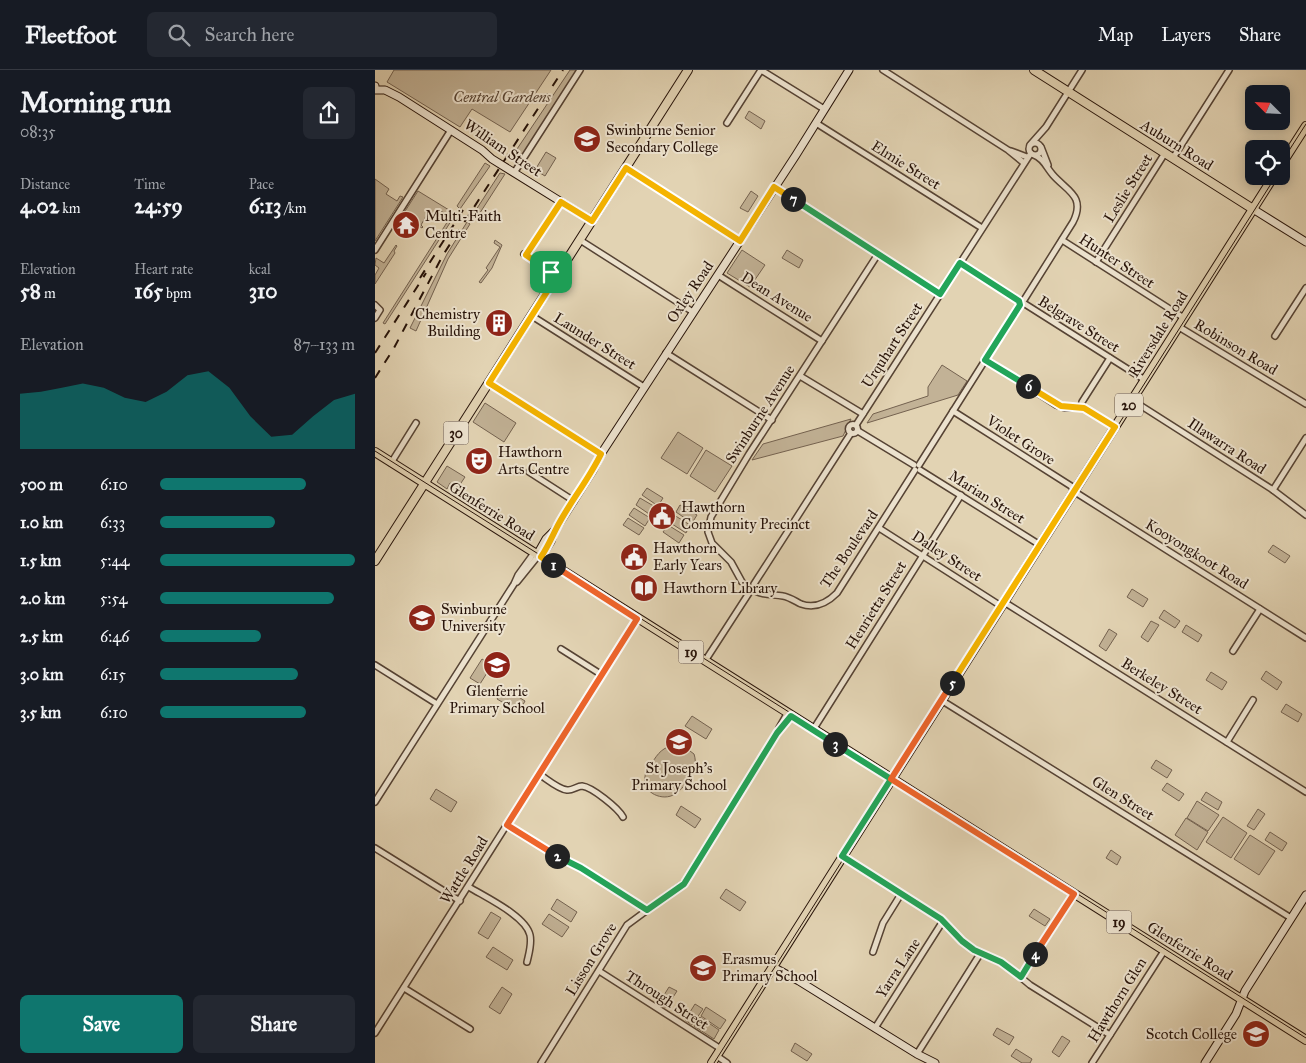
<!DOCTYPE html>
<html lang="en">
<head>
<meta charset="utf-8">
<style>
  :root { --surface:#171b24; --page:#242831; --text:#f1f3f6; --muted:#9ea1a6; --line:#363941; --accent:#0f766e }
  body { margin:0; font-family:"IM FELL Great Primer",serif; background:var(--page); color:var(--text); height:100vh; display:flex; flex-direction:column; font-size:19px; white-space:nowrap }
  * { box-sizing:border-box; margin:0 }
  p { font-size:16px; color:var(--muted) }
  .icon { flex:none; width:28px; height:28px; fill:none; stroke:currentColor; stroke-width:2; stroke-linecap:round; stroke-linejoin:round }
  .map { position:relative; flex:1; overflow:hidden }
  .drawer { display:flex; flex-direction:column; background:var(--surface); width:375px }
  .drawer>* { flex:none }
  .needle { width:32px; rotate:294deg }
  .buttons { position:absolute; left:870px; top:15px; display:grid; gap:10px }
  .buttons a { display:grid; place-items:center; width:45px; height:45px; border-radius:8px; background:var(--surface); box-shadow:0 2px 12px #0003; font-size:25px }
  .pin { position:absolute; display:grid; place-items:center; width:42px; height:42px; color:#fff; margin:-21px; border-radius:10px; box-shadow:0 2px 8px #0006 }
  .km { position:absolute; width:25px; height:25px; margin:-12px; border-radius:50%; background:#222; color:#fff; font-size:14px; line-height:25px; text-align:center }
  .round { display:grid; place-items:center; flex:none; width:52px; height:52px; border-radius:8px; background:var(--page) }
  .head { display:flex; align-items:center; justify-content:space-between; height:85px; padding:0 20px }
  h1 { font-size:28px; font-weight:700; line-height:38px }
  .metrics { display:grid; grid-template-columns:repeat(3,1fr); gap:8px; height:85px; padding:5px 20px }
  .metrics div { display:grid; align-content:center }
  .metrics b { font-size:21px; font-weight:700 }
  .metrics small { font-size:14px; font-weight:400 }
  .metrics p { font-size:14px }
  .chart { height:140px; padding:10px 20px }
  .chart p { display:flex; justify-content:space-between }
  .chart svg { width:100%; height:90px; margin-top:5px; fill:var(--accent); opacity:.7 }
  .action { display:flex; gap:10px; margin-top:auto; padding:10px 20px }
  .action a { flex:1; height:58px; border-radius:8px; background:var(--accent); color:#fff; font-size:20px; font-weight:700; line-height:58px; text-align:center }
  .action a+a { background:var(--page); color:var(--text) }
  ul { padding:0 20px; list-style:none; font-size:16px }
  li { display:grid; grid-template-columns:80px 60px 1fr; align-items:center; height:38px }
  li i { height:12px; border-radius:6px; background:var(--accent) }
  header { display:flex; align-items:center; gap:30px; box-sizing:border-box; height:70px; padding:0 25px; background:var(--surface); border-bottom:1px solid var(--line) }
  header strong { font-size:24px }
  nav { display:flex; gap:28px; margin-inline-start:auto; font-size:18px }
  .search { width:350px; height:45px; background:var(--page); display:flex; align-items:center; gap:12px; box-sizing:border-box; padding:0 18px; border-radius:8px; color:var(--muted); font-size:19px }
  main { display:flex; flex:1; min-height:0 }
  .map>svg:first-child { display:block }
  .green { fill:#c2b296; stroke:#746250 }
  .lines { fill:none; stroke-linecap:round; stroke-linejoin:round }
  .street-casing { stroke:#564334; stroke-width:8 }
  .secondary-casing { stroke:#271309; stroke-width:9 }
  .primary-casing { stroke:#271309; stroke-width:10 }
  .street { stroke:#ece2ce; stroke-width:5 }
  .secondary { stroke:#ece2ce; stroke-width:7 }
  .primary { stroke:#e2d3b3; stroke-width:8 }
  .tram { stroke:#271309; stroke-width:1 }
  .rail { stroke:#271309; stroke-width:2; stroke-dasharray:9 9; stroke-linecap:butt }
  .split-1-casing { stroke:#fff; stroke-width:10 }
  .split-2-casing { stroke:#fff; stroke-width:10 }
  .split-3-casing { stroke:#fff; stroke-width:10 }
  .split-4-casing { stroke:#fff; stroke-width:10 }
  .split-5-casing { stroke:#fff; stroke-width:10 }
  .split-6-casing { stroke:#fff; stroke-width:10 }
  .split-7-casing { stroke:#fff; stroke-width:10 }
  .split-8-casing { stroke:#fff; stroke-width:10 }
  .split-1 { stroke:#f5b400; stroke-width:6 }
  .split-2 { stroke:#f0652b; stroke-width:6 }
  .split-3 { stroke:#22a559; stroke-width:6 }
  .split-4 { stroke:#22a559; stroke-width:6 }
  .split-5 { stroke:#f0652b; stroke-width:6 }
  .split-6 { stroke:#f5b400; stroke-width:6 }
  .split-7 { stroke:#22a559; stroke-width:6 }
  .split-8 { stroke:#f5b400; stroke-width:6 }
  .labels { text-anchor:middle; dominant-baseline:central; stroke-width:4; stroke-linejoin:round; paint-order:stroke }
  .shield { fill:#ece2ce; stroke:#625144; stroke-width:1 }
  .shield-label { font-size:14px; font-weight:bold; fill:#271309 }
  .park-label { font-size:15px; font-style:italic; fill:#564333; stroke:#ece2ce }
  .poi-label { font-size:15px; fill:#271309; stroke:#ece2ce; text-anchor:start }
  .street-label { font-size:15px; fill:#271309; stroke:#ece2ce }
</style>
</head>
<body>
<header>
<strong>Fleetfoot</strong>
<div class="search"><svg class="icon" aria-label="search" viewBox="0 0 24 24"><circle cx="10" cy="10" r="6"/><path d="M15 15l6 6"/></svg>Search here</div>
<nav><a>Map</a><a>Layers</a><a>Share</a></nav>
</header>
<main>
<section class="drawer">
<div class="head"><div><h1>Morning run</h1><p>08:35</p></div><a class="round"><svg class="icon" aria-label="share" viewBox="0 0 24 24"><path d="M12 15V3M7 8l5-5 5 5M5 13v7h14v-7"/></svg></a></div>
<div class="metrics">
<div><p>Distance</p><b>4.02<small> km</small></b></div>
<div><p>Time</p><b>24:59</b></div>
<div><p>Pace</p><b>6:13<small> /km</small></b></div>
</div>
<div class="metrics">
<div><p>Elevation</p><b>58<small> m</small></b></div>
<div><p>Heart rate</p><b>165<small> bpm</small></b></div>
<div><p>kcal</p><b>310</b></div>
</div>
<div class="chart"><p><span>Elevation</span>87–133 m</p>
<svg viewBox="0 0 160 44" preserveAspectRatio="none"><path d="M0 44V17L10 16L20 14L30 12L40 14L50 19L60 21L70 16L80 8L90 6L100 14L110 28L120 38L130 37L140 28L150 20L160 17V44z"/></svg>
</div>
<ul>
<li><b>500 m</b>6:10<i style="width:75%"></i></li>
<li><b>1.0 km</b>6:33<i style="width:59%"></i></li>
<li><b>1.5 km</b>5:44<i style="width:100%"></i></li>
<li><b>2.0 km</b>5:54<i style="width:89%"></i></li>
<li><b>2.5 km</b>6:46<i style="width:52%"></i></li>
<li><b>3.0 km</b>6:15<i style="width:71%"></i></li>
<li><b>3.5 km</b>6:10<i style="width:75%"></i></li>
</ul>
<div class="action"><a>Save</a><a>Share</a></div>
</section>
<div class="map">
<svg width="931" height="993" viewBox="0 0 931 993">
  <rect width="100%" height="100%" fill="#e2d3b3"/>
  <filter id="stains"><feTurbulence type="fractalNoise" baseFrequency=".004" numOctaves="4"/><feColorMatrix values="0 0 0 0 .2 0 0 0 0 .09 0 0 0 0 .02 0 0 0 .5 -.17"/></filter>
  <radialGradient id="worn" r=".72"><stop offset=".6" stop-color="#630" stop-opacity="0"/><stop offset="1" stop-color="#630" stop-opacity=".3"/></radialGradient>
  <g class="green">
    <path d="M19 0H176L135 62 97 39 85 57 12 12Z"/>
    <path d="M195 0H204L144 93 136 88Z"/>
    <path d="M374 41 390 51 386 59 370 48Z"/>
    <path d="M171 82 181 88 170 106 160 100Z"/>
    <path d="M110 93 115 96 85 139 82 136Z"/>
    <path d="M125 103 130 104 101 149 97 146Z"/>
    <path d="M0 109 14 119 11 124 22 131 25 126 28 127 0 171Z"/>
    <path d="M43 121 74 140 71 144 64 140 60 145 54 141 46 155 48 157 47 158 27 146Z"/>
    <path d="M376 121 383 126 373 142 365 138Z"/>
    <path d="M78 143 80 145 10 254 8 253Z"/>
    <path d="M92 152 95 154 73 189 41 261 35 258 72 184Z"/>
    <path d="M120 170 127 175 117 198 106 213 104 212 113 200 111 198 125 177 119 173Z"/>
    <path d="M21 175 22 176 19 181 20 183 0 214V205L4 198 0 195 1 188 9 193Z"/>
    <path d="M367 180 390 195 375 217 352 203Z"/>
    <path d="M412 180 428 190 424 198 407 188Z"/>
    <path d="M567 295 592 311 583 325 492 353 498 344 553 326V317Z"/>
    <path d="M110 333 141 353 129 372 98 352Z"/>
    <path d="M476 349 468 366 377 390 388 374Z"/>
    <path d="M303 362 328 378 312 404 286 388Z"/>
    <path d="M331 380 357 396 340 422 315 406Z"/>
    <path d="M72 396 90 407 84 416 82 417 75 413 72 419 62 412Z"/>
    <path d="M272 418 288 428 283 436 267 425Z"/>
    <path d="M265 428 282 438 277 446 261 435Z"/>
    <path d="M305 435 322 445 317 453 301 442Z"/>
    <path d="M259 438 275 448 270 456 254 445Z"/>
    <path d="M299 445 315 455 311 463 294 452Z"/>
    <path d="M253 448 269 458 264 465 248 455Z"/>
    <path d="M293 455 309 465 304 473 288 462Z"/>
    <path d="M898 475 915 486 910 493 893 482Z"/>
    <path d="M757 519 773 529 768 537 752 527Z"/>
    <path d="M789 540 805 551 800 558 784 548Z"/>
    <path d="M776 551 784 555 773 572 766 567Z"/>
    <path d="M811 555 827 565 823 572 807 562Z"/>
    <path d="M734 559 742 564 731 581 724 576Z"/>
    <path d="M107 589 117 595 105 614 95 608Z"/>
    <path d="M891 601 907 612 902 620 886 609Z"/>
    <path d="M836 602 852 612 847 620 831 610Z"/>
    <path d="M129 618 150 631 144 642 122 629Z"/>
    <path d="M911 634 927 644 923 652 906 642Z"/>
    <path d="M317 646 337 659 331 669 310 656Z"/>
    <path d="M300 675H307L319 684C322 693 319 698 315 706 311 713 307 720 300 724 288 732 267 723 270 707 270 702 274 697 277 693 283 683 288 677 300 675Z"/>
    <path d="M781 690 797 700 792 708 776 698Z"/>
    <path d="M792 713 809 724 804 731 787 720Z"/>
    <path d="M61 719 82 732 76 742 55 729Z"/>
    <path d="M831 722 847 732 843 740 826 730Z"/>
    <path d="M822 731 844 745 833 761 812 748Z"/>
    <path d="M306 736 326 749 320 758 301 745Z"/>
    <path d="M883 739 890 744 879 760 872 756Z"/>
    <path d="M848 747 872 763 856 788 831 772Z"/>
    <path d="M811 748 833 762 822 780 800 765Z"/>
    <path d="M895 762 912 773 907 781 890 770Z"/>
    <path d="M875 765 900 781 884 805 859 789Z"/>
    <path d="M736 780 746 787 742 795 731 788Z"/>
    <path d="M351 819 371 832 365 841 345 828Z"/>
    <path d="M182 829 202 842 196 852 176 839Z"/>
    <path d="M659 839 675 849 670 856 654 846Z"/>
    <path d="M116 842 126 848 113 869 103 863Z"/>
    <path d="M174 844 194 857 187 867 167 854Z"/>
    <path d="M118 877 138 890 132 900 111 887Z"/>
    <path d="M127 917 137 924 125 944 114 937Z"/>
    <path d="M294 917 302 921 291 938 284 933Z"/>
    <path d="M320 934 328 939 317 955 310 950Z"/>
    <path d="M331 937 351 950 345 959 326 946Z"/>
    <path d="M325 947 344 960 339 969 319 956Z"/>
    <path d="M622 958 639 967 634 975 618 965Z"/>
    <path d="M687 966 695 971 684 987 677 982Z"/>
    <path d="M420 973 437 984 432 991 416 981Z"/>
    <path d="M641 979 657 989 655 993H647L636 986Z"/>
  </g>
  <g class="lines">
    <g class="street-casing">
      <g id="street">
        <path d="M386 0 449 39"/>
        <path d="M508 0 633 80 649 93"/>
        <path d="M352 53 386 0"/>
        <path d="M441 53 607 158"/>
        <circle cx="660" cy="79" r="6"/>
        <path d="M655 75 671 57 707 0"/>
        <path d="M666 77 673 95"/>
        <path d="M636 81 652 87"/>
        <path d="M798 88 854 0"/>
        <path d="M251 98 365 171"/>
        <path d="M139 103 205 0"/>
        <path d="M399 117 565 224"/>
        <path d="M205 170 318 242"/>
        <path d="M687 170 809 248"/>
        <path d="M0 180 76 60"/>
        <path d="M149 184 182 206"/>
        <path d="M151 185 186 132"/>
        <path d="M721 192 790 83"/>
        <path d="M585 193 644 231"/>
        <path d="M343 205 447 271"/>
        <path d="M649 230 698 152C711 126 692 121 678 105 671 97 669 89 659 85"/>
        <path d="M650 234 770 310"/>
        <path d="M0 235 5 240 0 248"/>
        <path d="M157 246 269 317"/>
        <path d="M804 257 931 334"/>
        <path d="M900 266 931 218"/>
        <path d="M291 283 397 350"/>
        <path d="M610 289 681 335 690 338H709L740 357"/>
        <path d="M425 306 488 344"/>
        <path d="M114 313 226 384"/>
        <path d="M757 330 898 420 931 445"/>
        <path d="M706 337 707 332 735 288"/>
        <path d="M578 341 696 416 700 422 931 568"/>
        <circle cx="478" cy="359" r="4.5"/>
        <path d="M481 355 656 83"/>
        <path d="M483 361 539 395"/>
        <path d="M16 393 41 353"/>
        <path d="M544 395 645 235"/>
        <path d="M545 400 665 475"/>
        <path d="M154 402 199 431"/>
        <path d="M898 420 931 368"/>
        <path d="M504 458 626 536"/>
        <path d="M142 512 163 486"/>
        <path d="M379 514 476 363"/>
        <path d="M372 516 367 512 356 492 337 473 333 462 336 447 374 384 503 184"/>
        <path d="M380 521C390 526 398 524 408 526 414 527 420 531 426 534 440 539 452 533 462 523L540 400"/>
        <path d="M629 532 931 722"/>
        <path d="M186 579 227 605"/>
        <path d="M858 581 885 539"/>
        <path d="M330 591 374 523"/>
        <path d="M0 595 62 634"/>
        <path d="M566 630 916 848"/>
        <path d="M404 658 412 644"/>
        <path d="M438 660 586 425"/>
        <path d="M852 672 878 630"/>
        <path d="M164 704C172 709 183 719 192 720 197 721 202 716 207 716 217 717 243 738 248 747"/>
        <path d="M0 732 139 514 143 505 159 483"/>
        <path d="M132 755 187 789 207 798 272 840"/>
        <path d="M0 778 85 831"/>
        <path d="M467 786 566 849 587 871 599 880 631 895 655 915 735 965"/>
        <path d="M94 817C110 827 151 846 155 865 157 874 154 883 152 892"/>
        <path d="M498 882 508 853 526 824"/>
        <path d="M224 901 346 979"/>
        <path d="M646 907 699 824"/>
        <path d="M29 918 95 959"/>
        <path d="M500 958 568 851"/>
        <path d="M0 963 262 549"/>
        <path d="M542 984 605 884"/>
        <path d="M342 986 352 993"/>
        <path d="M166 993 252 855 309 813 402 663 416 646"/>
        <path d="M717 993 789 881"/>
      </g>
    </g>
    <g class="secondary-casing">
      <g id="secondary">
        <path d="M0 16V20H10L24 27 107 80 117 89 217 151"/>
        <path d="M878 139 931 172"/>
        <path d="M162 485 171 469 180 460 218 400 226 384 421 85 474 0"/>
        <path d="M166 487 176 471 179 462"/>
        <path d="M398 897 424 911 542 984 560 993"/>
        <path d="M830 993 861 944 870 921 931 825"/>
      </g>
    </g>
    <g class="primary-casing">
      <g id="primary">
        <path d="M659 0 878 139"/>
        <path d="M906 95 931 56"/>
        <path d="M0 382 931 970"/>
        <path d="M0 491 313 0"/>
        <path d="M337 993 899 106"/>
      </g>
    </g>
    <use href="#street" class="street"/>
    <use href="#secondary" class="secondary"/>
    <use href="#primary" class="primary"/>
    <g class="tram">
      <path d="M906 93 931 54"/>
      <path d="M0 381 931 968"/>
      <path d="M339 993 901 106"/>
    </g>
    <g class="rail">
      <path d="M45 208 88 140"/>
      <path d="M0 283 51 203"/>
      <path d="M0 308 19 278 68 185 188 0"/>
    </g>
  </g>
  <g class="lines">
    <g class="split-1-casing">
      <path id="split-1" d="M176 202 182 206 114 313 226 384C213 411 194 433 181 459 176 469 172 478 166 487L178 495"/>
    </g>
    <g class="split-2-casing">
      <path id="split-2" d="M178 495 262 549 132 755 182 786"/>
    </g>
    <g class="split-3-casing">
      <path id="split-3" d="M182 786 206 798 272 840 309 814 402 663 416 646 460 674"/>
    </g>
    <g class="split-4-casing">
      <path id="split-4" d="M460 674 516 709 467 786 566 849 587 871 599 880 626 892 646 907 660 884"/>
    </g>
    <g class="split-5-casing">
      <path id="split-5" d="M577 613 516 709 699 824 660 884"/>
    </g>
    <g class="split-6-casing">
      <path id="split-6" d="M577 613 740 357 709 338 686 336 653 316"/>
    </g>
    <g class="split-7-casing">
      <path id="split-7" d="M418 129 565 224 585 193 644 231 645 235 610 290 653 316"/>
    </g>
    <g class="split-8-casing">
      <path id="split-8" d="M176 202 151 185 186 132 217 151 251 98 365 171 399 117 418 129"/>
    </g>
    <use href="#split-1" class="split-1"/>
    <use href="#split-2" class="split-2"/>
    <use href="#split-3" class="split-3"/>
    <use href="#split-4" class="split-4"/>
    <use href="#split-5" class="split-5"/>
    <use href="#split-6" class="split-6"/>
    <use href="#split-7" class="split-7"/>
    <use href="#split-8" class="split-8"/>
  </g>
  <defs>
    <g id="school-disc" transform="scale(1.4375)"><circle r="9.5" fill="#8f2418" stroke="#ece2ce"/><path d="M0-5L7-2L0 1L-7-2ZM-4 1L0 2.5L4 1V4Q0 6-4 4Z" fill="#fff"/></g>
    <g id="temple-disc" transform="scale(1.4375)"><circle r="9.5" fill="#8f2418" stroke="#ece2ce"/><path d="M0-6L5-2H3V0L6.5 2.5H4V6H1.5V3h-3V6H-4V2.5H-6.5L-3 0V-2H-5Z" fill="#fff"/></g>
    <g id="building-disc" transform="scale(1.4375)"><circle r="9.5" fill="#8f2418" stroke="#ece2ce"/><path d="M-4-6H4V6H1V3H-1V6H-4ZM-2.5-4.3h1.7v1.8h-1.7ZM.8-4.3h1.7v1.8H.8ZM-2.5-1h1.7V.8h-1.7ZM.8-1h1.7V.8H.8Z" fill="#fff"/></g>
    <g id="theatre-disc" transform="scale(1.4375)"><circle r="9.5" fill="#8f2418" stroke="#ece2ce"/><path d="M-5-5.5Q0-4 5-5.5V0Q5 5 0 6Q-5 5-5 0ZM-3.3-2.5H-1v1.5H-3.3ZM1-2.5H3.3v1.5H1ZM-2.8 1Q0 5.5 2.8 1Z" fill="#fff"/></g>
    <g id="civic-disc" transform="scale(1.4375)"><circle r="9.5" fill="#8f2418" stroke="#ece2ce"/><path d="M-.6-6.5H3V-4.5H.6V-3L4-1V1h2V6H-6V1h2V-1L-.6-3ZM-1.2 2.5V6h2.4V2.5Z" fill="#fff"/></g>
    <g id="library-disc" transform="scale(1.4375)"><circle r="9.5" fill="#8f2418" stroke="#ece2ce"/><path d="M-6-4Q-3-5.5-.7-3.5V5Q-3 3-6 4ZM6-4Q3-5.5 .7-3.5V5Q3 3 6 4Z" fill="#fff"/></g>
    <g id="university-disc" transform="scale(1.4375)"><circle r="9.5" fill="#8f2418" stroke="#ece2ce"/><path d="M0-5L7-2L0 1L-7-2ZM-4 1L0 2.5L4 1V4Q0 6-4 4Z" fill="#fff"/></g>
  </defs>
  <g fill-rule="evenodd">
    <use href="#school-disc" x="212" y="69"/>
    <use href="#temple-disc" x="31" y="155"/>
    <use href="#building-disc" x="124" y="253"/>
    <use href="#theatre-disc" x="104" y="391"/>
    <use href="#civic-disc" x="287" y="446"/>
    <use href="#civic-disc" x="259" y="487"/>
    <use href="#library-disc" x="269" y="518"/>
    <use href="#university-disc" x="47" y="548"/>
    <use href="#school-disc" x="122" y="595"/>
    <use href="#school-disc" x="304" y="672"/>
    <use href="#school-disc" x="328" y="898"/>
    <use href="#school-disc" x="881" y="964"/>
  </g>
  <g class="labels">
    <g class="shield">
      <rect x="740" y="323.5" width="28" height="23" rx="4"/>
      <rect x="68.5" y="351.5" width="25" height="23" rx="4"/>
      <rect x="303.5" y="570.5" width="25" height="23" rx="4"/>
      <rect x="731.5" y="840.5" width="25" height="23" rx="4"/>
    </g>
    <g class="shield-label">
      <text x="754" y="335">20</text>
      <text x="81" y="363">30</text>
      <text x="316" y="582">19</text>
      <text x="744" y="852">19</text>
    </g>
    <g class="park-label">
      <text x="127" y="27">Central Gardens</text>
    </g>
    <g class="poi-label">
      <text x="231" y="60">Swinburne Senior<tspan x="231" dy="17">Secondary College</tspan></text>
      <text x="50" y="146">Multi-Faith<tspan x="50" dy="17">Centre</tspan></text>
      <text x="105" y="244" text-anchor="end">Chemistry<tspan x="105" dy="17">Building</tspan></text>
      <text x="123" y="382">Hawthorn<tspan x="123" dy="17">Arts Centre</tspan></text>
      <text x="306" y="437">Hawthorn<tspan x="306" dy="17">Community Precinct</tspan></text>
      <text x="278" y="478">Hawthorn<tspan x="278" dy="17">Early Years</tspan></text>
      <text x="288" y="518">Hawthorn Library</text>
      <text x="66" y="539">Swinburne<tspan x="66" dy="17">University</tspan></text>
      <text x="122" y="621" text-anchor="middle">Glenferrie<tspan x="122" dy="17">Primary School</tspan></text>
      <text x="304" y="698" text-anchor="middle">St Joseph's<tspan x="304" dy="17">Primary School</tspan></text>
      <text x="347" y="889">Erasmus<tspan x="347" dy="17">Primary School</tspan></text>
      <text x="862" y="964" text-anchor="end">Scotch College</text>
    </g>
    <g class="street-label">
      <text transform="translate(802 75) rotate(32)">Auburn Road</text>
      <text transform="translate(128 78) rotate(34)">William Street</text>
      <text transform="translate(531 95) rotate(32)">Elmie Street</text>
      <text transform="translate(753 118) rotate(-58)">Leslie Street</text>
      <text transform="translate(742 191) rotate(33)">Hunter Street</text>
      <text transform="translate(315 222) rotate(-56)">Oxley Road</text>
      <text transform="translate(402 227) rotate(32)">Dean Avenue</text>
      <text transform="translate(704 254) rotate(32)">Belgrave Street</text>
      <text transform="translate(783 264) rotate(-58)">Riversdale Road</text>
      <text transform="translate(220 271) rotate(32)">Launder Street</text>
      <text transform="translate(517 275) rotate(-57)">Urquhart Street</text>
      <text transform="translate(861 277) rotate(31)">Robinson Road</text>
      <text transform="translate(385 344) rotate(-57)">Swinburne Avenue</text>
      <text transform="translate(646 370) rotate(33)">Violet Grove</text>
      <text transform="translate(852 376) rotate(33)">Illawarra Road</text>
      <text transform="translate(612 427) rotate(32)">Marian Street</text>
      <text transform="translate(117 441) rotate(32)">Glenferrie Road</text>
      <text transform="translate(474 479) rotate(-56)">The Boulevard</text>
      <text transform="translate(822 484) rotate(32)">Kooyongkoot Road</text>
      <text transform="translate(572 486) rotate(33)">Dalley Street</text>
      <text transform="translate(501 535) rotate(-58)">Henrietta Street</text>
      <text transform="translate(787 616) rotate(32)">Berkeley Street</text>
      <text transform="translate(748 728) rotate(32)">Glen Street</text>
      <text transform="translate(89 800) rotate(-58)">Wattle Road</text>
      <text transform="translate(815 881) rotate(32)">Glenferrie Road</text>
      <text transform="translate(216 889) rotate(-58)">Lisson Grove</text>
      <text transform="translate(523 898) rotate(-57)">Yarra Lane</text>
      <text transform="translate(292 930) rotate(33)">Through Street</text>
      <text transform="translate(742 930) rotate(-58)">Hawthorn Glen</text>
    </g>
  </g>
  <rect width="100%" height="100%" filter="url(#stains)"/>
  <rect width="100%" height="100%" fill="url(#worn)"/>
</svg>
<div class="buttons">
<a><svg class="needle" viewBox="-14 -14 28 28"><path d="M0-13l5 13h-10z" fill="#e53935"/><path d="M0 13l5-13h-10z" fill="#9ea1a6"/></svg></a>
<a><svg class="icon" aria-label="locate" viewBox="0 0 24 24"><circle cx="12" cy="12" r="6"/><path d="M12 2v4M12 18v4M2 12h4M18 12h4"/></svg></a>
</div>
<div class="pin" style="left:176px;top:202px;background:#1e9e55"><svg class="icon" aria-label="arrive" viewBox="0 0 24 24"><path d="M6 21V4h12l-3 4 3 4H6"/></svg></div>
<b class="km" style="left:178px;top:495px">1</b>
<b class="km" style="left:182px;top:786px">2</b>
<b class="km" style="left:460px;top:674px">3</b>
<b class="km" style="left:660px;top:884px">4</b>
<b class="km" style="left:577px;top:613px">5</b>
<b class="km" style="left:653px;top:316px">6</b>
<b class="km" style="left:418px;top:129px">7</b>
</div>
</main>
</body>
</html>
